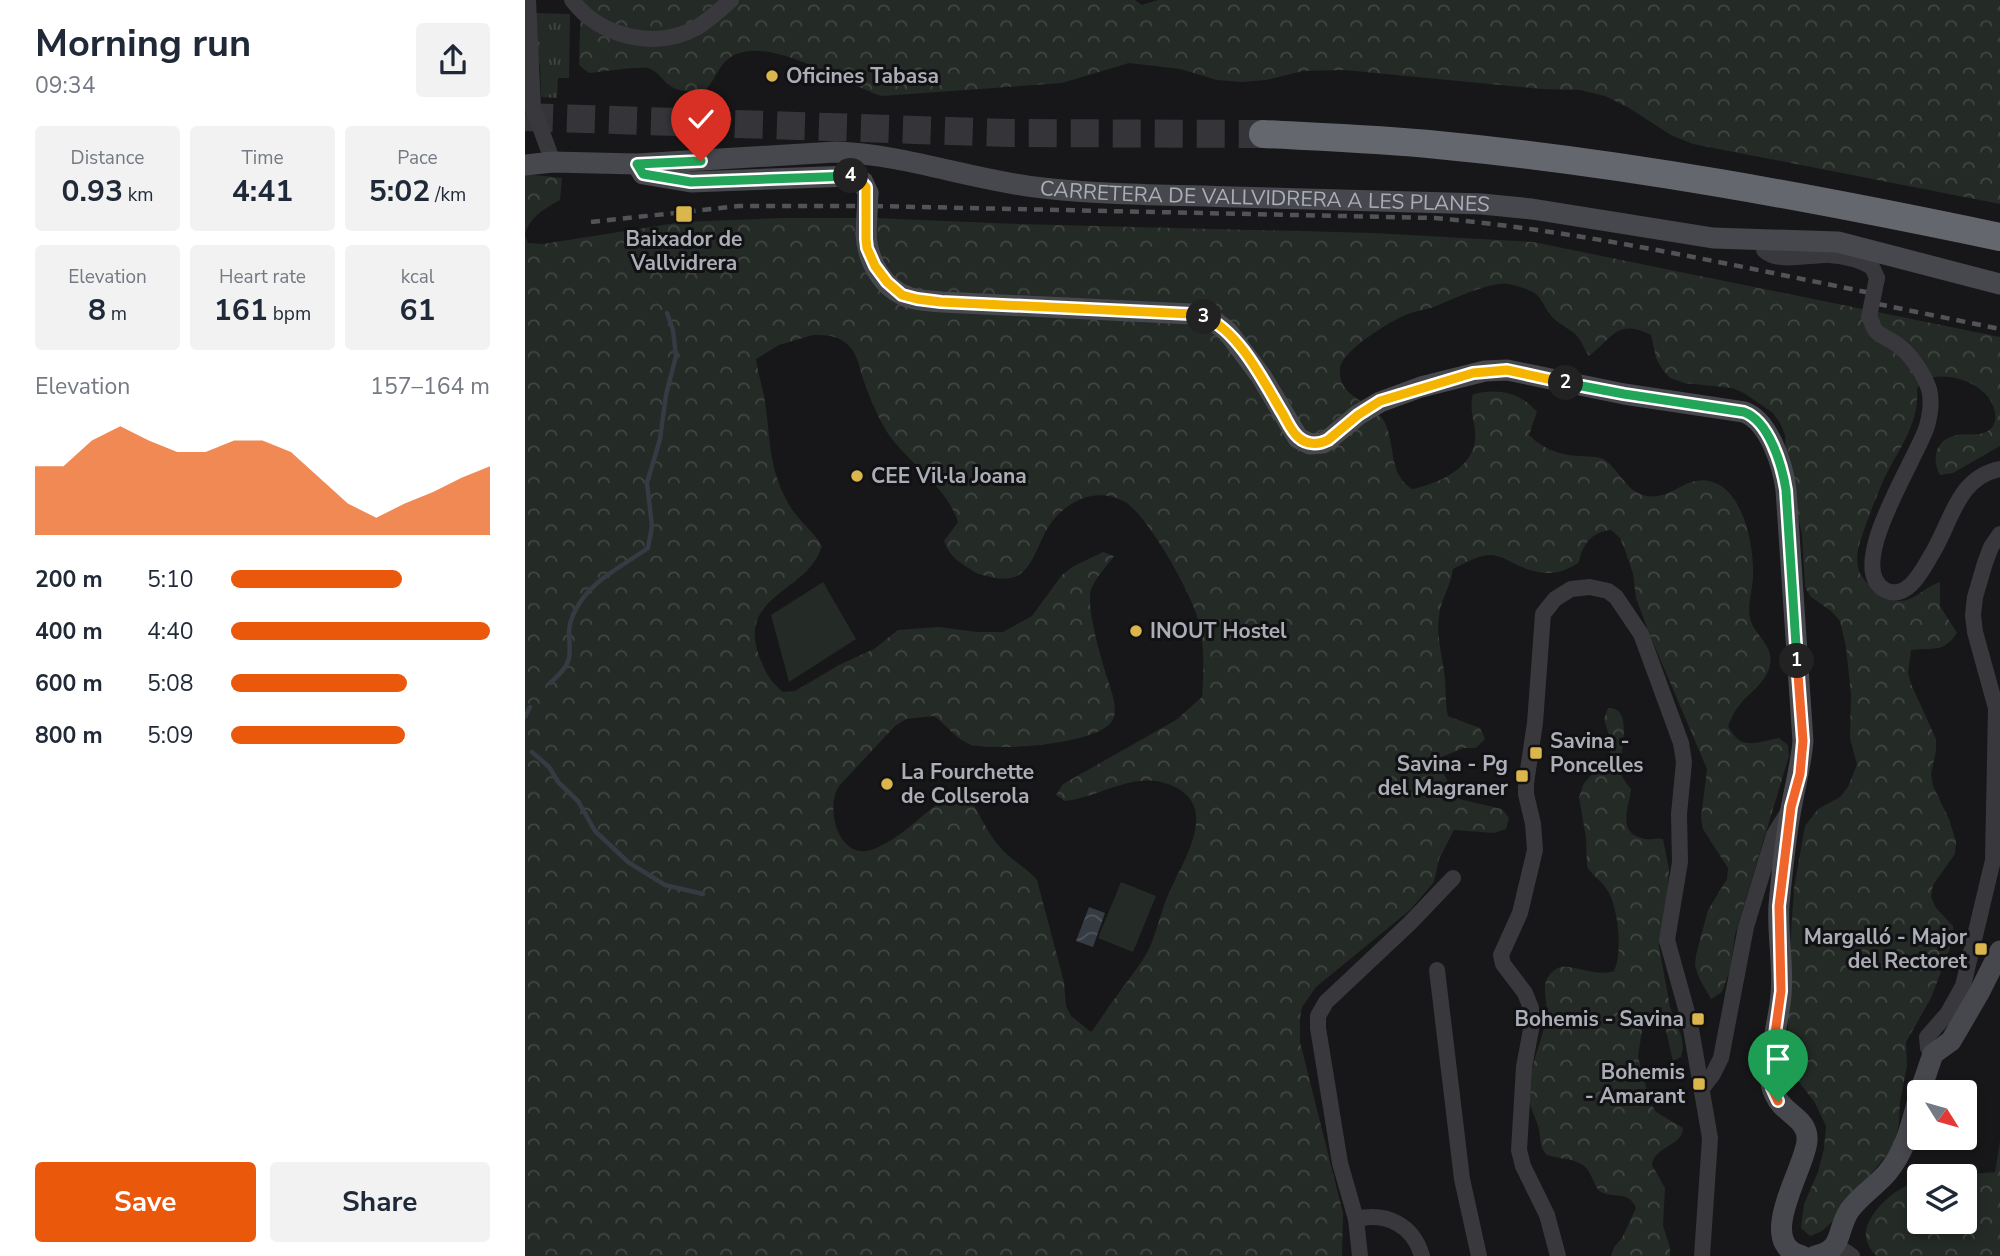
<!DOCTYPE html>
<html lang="en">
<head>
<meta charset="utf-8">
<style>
  :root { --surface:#fff; --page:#f2f2f3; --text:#1f2937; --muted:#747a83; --accent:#ea580c }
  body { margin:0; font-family:"Nunito Sans",sans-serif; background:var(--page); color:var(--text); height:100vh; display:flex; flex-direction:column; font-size:26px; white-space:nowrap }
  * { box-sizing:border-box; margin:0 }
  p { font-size:23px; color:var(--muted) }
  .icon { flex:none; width:38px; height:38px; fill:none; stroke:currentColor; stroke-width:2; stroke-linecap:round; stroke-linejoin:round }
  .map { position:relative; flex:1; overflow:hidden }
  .sheet { display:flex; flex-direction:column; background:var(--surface); width:525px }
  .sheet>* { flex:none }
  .needle { width:46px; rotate:127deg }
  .fabs { position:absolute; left:1382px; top:1080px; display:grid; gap:14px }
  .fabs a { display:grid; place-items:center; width:70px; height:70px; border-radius:7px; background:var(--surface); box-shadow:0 4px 10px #0003; font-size:35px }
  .pin { position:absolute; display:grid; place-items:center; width:60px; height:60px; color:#fff; margin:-72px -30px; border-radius:50% 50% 50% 0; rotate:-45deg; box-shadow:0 0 7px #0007 }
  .pin .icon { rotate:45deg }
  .km { position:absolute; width:35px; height:35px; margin:-18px; border-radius:50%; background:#222; color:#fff; font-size:19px; line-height:35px; text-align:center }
  .round { display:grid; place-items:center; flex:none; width:74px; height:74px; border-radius:7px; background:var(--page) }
  .overview { display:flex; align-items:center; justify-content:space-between; height:119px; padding:0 35px }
  h1 { font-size:38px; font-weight:700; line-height:52px }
  .metrics { display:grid; grid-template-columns:repeat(3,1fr); gap:10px; height:119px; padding:7px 35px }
  .metrics div { display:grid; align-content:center; border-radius:7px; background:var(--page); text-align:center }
  .metrics b { font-size:30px; font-weight:700 }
  .metrics small { font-size:19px; font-weight:400 }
  .metrics p { font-size:19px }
  .chart { height:196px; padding:14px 35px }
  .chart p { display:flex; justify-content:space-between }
  .chart svg { width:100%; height:126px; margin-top:7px; fill:var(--accent); opacity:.7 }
  .action { display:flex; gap:14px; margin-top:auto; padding:14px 35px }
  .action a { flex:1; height:80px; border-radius:7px; background:var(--accent); color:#fff; font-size:28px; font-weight:700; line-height:80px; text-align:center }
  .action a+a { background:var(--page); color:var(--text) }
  ul { padding:0 35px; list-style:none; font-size:23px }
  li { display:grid; grid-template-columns:112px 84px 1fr; align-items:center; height:52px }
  li i { height:18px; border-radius:9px; background:var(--accent) }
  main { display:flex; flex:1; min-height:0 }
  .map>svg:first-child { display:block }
  .grass { fill:url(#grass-tufts) }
  .forest { fill:url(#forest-crowns); fill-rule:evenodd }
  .garden { fill:#242a25 }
  .water { fill:url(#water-waves) }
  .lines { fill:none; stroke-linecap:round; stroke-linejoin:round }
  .stream { stroke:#343b42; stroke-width:4.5 }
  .highway-tunnel { stroke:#353539; stroke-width:28; stroke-dasharray:28 14; stroke-linecap:butt }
  .street { stroke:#39393d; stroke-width:16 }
  .secondary { stroke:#47484d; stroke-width:21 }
  .highway { stroke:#65676e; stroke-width:28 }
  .rail { stroke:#525358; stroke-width:4.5; stroke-dasharray:9 7; stroke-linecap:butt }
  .street-bridge { stroke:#39393d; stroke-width:16 }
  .secondary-bridge { stroke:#47484d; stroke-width:21 }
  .split-1-casing { stroke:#fff; stroke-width:14 }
  .split-2-casing { stroke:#fff; stroke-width:14 }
  .split-3-casing { stroke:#fff; stroke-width:14 }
  .split-4-casing { stroke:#fff; stroke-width:14 }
  .split-5-casing { stroke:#fff; stroke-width:14 }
  .split-1 { stroke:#f0652b; stroke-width:9 }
  .split-2 { stroke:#22a559; stroke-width:9 }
  .split-3 { stroke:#f5b400; stroke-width:9 }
  .split-4 { stroke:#f5b400; stroke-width:9 }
  .split-5 { stroke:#22a559; stroke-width:9 }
  .poi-dot { fill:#dbb64d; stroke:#121214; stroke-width:2.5 }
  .labels { text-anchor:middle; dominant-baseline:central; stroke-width:6; stroke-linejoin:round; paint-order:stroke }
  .poi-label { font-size:21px; font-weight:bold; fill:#abaeb7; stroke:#121214; text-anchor:start }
  .street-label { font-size:21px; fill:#abaeb7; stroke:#121214 }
</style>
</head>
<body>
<main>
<section class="sheet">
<div class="overview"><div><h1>Morning run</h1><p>09:34</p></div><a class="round"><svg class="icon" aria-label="share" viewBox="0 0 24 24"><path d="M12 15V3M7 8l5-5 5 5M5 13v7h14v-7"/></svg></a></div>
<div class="metrics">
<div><p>Distance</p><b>0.93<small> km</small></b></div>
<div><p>Time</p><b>4:41</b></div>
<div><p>Pace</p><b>5:02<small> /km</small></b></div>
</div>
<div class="metrics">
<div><p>Elevation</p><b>8<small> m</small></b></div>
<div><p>Heart rate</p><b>161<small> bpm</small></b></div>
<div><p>kcal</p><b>61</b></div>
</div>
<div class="chart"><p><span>Elevation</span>157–164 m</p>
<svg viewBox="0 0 160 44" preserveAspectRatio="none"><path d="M0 44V20L10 20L20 11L30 6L40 11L50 15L60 15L70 11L80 11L90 15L100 24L110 33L120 38L130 33L140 29L150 24L160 20V44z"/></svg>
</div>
<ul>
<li><b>200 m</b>5:10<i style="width:66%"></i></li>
<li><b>400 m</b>4:40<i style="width:100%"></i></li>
<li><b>600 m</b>5:08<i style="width:68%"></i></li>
<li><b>800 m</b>5:09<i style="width:67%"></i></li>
</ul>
<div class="action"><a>Save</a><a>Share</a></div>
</section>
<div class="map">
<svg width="1475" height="1256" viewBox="0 0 1475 1256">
  <defs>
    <pattern id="grass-tufts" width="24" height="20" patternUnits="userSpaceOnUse" patternTransform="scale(1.75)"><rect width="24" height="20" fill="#242a25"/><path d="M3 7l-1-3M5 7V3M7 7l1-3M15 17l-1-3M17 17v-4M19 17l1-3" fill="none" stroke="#414642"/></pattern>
    <pattern id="forest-crowns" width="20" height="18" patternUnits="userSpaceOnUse" patternTransform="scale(1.75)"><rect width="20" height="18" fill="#242a25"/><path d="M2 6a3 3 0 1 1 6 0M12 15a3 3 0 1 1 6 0" fill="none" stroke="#414642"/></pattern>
    <pattern id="water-waves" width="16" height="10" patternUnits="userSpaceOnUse" patternTransform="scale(1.75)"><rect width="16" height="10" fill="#343b42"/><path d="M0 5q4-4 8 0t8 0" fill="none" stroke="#4f555b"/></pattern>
  </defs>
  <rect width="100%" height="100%" fill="#171719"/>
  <path class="grass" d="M11 13 45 14 44 78H33L32 98 16 97 15 64 11 63Z"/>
  <g class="forest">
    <path d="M56 0H610L617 5 633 0H1475V204L1168 144 1146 135 1104 108 1080 96 1055 90 1017 89 819 70 778 71 741 80 717 82 692 80 655 69 604 63 537 83 357 96C319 85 239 30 203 59 194 66 189 81 181 90 170 92 154 93 144 85 137 80 133 71 123 68 114 66 77 72 64 73L54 65Z"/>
    <path d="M0 174 37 178 35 200C19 209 5 217 0 234Z"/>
    <path d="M255 218H349L494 224 849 233 1008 242 1475 337V446L1428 473 1415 475C1407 461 1409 442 1428 436 1442 431 1464 441 1470 421 1475 387 1422 367 1399 381 1396 383 1394 386 1392 389 1395 423 1373 450 1359 479 1352 495 1345 513 1339 530 1335 542 1330 554 1333 567 1335 578 1344 585 1353 591 1360 596 1368 602 1377 601 1392 599 1401 586 1415 582V606L1432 633C1418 654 1408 647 1386 650L1383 673 1386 684 1411 739V751L1406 774 1408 786 1424 819 1431 841 1430 854 1408 885 1406 897 1411 908 1428 926 1429 938 1406 998 1381 1042 1382 1066 1375 1102 1374 1125 1368 1147 1306 1223 1297 1231 1285 1236 1276 1228 1279 1204 1293 1172 1299 1149 1301 1126 1290 1103 1269 1075 1263 1052V981L1269 888 1280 826 1293 809 1315 797 1323 787 1332 764 1325 739 1326 694 1321 647 1315 621 1306 611 1286 597 1280 587 1277 534 1262 472 1260 435 1255 423 1248 413 1219 393 1207 388 1159 383 1145 378 1137 369 1131 358 1126 335C1093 318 1088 337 1064 356 1059 349 1056 339 1050 334 1042 327 1031 323 1025 314 1020 309 1018 301 1013 296 1008 290 992 286 984 284 969 280 925 300 909 307 900 310 891 311 883 314 867 320 816 351 815 369 812 399 851 402 860 423 871 446 863 474 887 489 915 483 954 466 950 431 949 417 944 409 948 394 972 388 996 392 1012 412L1004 435C1019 450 1037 456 1057 456 1064 457 1071 456 1078 459 1095 469 1100 492 1122 496 1148 500 1161 473 1188 482 1219 492 1229 547 1228 575 1228 589 1222 604 1225 618 1229 636 1249 644 1245 665 1242 681 1226 692 1216 703 1210 710 1206 718 1203 726 1216 752 1231 742 1254 738L1263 745 1264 756 1210 935 1205 970 1197 992 1186 999 1174 978 1170 966 1171 955 1183 910 1202 879 1203 868 1178 829 1176 818 1182 769 1124 633 1111 598 1108 574 1100 550 1095 538 1086 530C1067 532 1058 543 1054 562 1033 578 1012 575 988 563 982 560 976 556 968 555 954 554 940 563 928 569 926 586 915 601 914 617 911 638 918 658 920 678 921 691 920 703 923 716L955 728 960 739 951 748H938L910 760 934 799 977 809 984 818 981 829 969 833 929 830 914 859 909 882 885 910 791 987 777 1007 775 1018V1042L818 1213 817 1256H0V235L3 243 18 244 157 222ZM288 335C301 335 313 335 323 345 333 354 334 367 338 379 344 396 351 413 360 429 380 461 422 486 433 522L419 541C424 556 435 563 448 571 452 574 457 575 462 576 499 587 505 564 518 537 526 519 541 504 559 498 572 493 589 495 600 502 623 516 662 587 671 613 680 639 679 670 677 697L651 720 538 784 531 795 540 801C575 797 608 771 643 784 698 804 658 860 644 893 636 911 632 931 624 949 615 966 602 981 591 997 582 1008 575 1021 566 1032L546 1016 541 1006 539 982 512 880C501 867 484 859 474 846 459 829 452 804 436 790 404 804 382 836 349 849 315 863 299 810 314 786L370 726 381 719 409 716C422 725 431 740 447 745 472 751 581 745 589 717 592 705 586 691 583 680 577 662 559 603 567 587 572 576 582 566 589 556L578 552 547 567 537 575 507 616 478 632H452L414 627 373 630 349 649 314 665 270 691 258 692C245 682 240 671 234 656 212 594 283 593 297 546 288 530 272 520 263 503 243 466 246 441 240 402 238 388 233 374 231 359L254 345Z"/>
    <path d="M1083 708C1112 707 1091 758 1097 776 1099 781 1103 785 1106 789 1105 805 1091 831 1116 838 1124 841 1131 837 1138 839L1144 869 1142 908 1134 946 1145 1007 1156 1035 1158 1048 1156 1057 1148 1061 1140 1026 1129 1019 1123 1020 1117 1030 1113 1057 1125 1102 1131 1112 1158 1128C1157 1147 1130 1145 1127 1165L1140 1188 1138 1225 1145 1248V1256H1086L1089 1247 1097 1238 1111 1208C1104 1191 1091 1198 1078 1193 1068 1189 1068 1172 1059 1166 1049 1158 1034 1159 1022 1155 1014 1147 1016 1139 1014 1130 1012 1119 1005 1109 1004 1099 1002 1070 1016 1046 1021 1019 1025 1000 1011 982 1031 969 1043 961 1068 978 1089 971 1098 953 1093 910 1084 893 1079 883 1069 877 1062 867L1061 838 1054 797 1059 783 1085 755 1086 742 1079 719Z"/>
    <path d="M1475 1142V1256H1351C1346 1250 1342 1244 1341 1237 1338 1215 1374 1183 1395 1182V1222H1440V1176H1425L1470 1172Z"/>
  </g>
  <g class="garden">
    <path d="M298 582 331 639 264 682 246 615Z"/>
    <path d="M596 882 631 896 608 952 573 938Z"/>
  </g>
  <path class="water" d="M564 907 580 913 568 947 551 941Z"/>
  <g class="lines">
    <g class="stream">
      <path d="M25 683C32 677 42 668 44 658 47 642 40 633 48 615 63 581 95 568 123 548L127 526 122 483 135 439 141 395 151 356 148 330 142 313"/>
      <path d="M0 717 5 707"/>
      <path d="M7 752 24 767 34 783 53 801 70 831 103 862 140 885 178 894"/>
    </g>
    <path class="highway-tunnel" d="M0 117 485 133 738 134"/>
    <g class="street">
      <path d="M3 0 8 108 28 162"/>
      <path d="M47 0C75 37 130 50 171 28 184 20 195 10 206 0"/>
      <path d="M1239 240V250C1253 264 1286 254 1304 255 1319 256 1335 260 1347 267L1352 278"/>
      <path d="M1344 317C1347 321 1348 328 1351 331 1357 337 1367 340 1374 346 1386 355 1399 374 1404 389 1407 400 1405 415 1402 426 1393 457 1318 568 1360 590 1383 602 1399 567 1408 552 1427 520 1433 477 1475 469"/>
      <path d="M912 970 937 1179 954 1256"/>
      <path d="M1408 1054 1403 1048 1402 1037 1423 1013 1438 986 1468 860 1471 708 1450 632 1448 615 1450 597 1460 563 1466 547 1475 534"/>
      <path d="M1178 1087 1188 1074 1196 1058 1221 927 1249 835 1263 812"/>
      <path d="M831 1219C862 1212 888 1225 897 1256"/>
      <path d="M1311 1245 1327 1256"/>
      <path d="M835 1256 831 1219 815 1163 793 1028V1016L801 1002 885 923 928 878"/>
      <path d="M1033 1256 1022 1215 998 1166 994 1150 999 1067 1007 1024 1006 1008 1000 993 978 964 976 955 995 913 1010 850 1008 824 1001 794V783L1010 723 1018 614 1030 599 1046 589 1065 587 1083 591 1091 597 1116 634 1156 743 1159 762 1154 814 1155 862 1142 940 1165 1023 1185 1138 1177 1256"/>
    </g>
    <g class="secondary">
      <path id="s1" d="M0 165 28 162 112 164 310 152C381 154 448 181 518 188 581 195 645 195 709 197 791 199 874 202 957 204L1007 209 1188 238 1313 242 1475 284"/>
      <path d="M113 166 118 174 166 182 326 176 338 182 343 193"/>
      <path d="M341 234C342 259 357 288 383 297 393 301 406 301 417 302L666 314 689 321 703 332 736 376 773 438 785 444 798 443 803 440 833 415 855 402 896 387 960 371 982 370 1099 394 1219 412C1244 421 1258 465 1261 490L1278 741C1276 765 1270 786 1266 809 1260 840 1257 873 1254 905 1252 935 1259 965 1256 995 1254 1020 1246 1044 1245 1069 1245 1078 1246 1088 1250 1095 1258 1114 1284 1118 1282 1141 1280 1169 1229 1243 1277 1256"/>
      <path d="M1395 1092 1408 1054 1426 1041 1454 993 1475 951"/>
      <path d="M1290 1256C1319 1250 1311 1231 1324 1211 1334 1196 1350 1187 1362 1173 1382 1149 1387 1121 1395 1092"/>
    </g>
    <path class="highway" d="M738 134C796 137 855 139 913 145 1102 163 1289 198 1475 237"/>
    <g class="rail">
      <path d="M349 206 910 218C1057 231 1201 264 1346 293"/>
      <path d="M66 222 214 206H332"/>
      <path d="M1353 304 1475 329"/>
    </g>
    <path class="street-bridge" d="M1344 317 1352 278"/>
    <path class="secondary-bridge" d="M341 234 343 193"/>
  </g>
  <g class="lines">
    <g class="split-1-casing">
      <path id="split-1" d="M1253 1101 1247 1088 1245 1070 1256 991 1254 906 1266 807 1275 774 1278 741 1272 661"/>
    </g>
    <g class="split-2-casing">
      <path id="split-2" d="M1041 383 1099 394 1219 412C1244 421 1257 465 1261 490L1272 661"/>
    </g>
    <g class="split-3-casing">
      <path id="split-3" d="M679 317C712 329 738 380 755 409 761 418 765 430 773 437 782 445 793 445 803 440L833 415 855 401 948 373 982 370 1041 383"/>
    </g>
    <g class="split-4-casing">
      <path id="split-4" d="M326 176 333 178 341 187V239L342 248 350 266 362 282 377 295 392 299 416 302 666 314 679 317"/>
    </g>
    <g class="split-5-casing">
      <path id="split-5" d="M176 161 112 164 118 174 166 182 326 176"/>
    </g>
    <use href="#split-1" class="split-1"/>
    <use href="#split-2" class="split-2"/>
    <use href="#split-3" class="split-3"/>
    <use href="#split-4" class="split-4"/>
    <use href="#split-5" class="split-5"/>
  </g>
  <g class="poi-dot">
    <circle cx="247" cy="76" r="7"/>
    <rect x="150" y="205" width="18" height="18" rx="3.5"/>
    <circle cx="332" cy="476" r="7"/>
    <circle cx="611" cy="631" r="7"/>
    <rect x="1004" y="746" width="14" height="14" rx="3.5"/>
    <rect x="990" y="769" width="14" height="14" rx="3.5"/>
    <circle cx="362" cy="784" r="7"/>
    <rect x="1449" y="942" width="14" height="14" rx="3.5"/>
    <rect x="1166" y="1012" width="14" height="14" rx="3.5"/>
    <rect x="1167" y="1077" width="14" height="14" rx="3.5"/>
  </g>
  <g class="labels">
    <g class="poi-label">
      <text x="261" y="76">Oficines Tabasa</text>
      <text x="159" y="239" text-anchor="middle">Baixador de<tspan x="159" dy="24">Vallvidrera</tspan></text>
      <text x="346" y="476">CEE Vil·la Joana</text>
      <text x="625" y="631">INOUT Hostel</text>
      <text x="1025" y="741">Savina -<tspan x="1025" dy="24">Poncelles</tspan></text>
      <text x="983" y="764" text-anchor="end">Savina - Pg<tspan x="983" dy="24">del Magraner</tspan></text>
      <text x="376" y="772">La Fourchette<tspan x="376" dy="24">de Collserola</tspan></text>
      <text x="1442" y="937" text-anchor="end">Margalló - Major<tspan x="1442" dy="24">del Rectoret</tspan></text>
      <text x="1159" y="1019" text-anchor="end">Bohemis - Savina</text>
      <text x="1160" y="1072" text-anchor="end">Bohemis<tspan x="1160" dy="24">- Amarant</tspan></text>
    </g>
    <g class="street-label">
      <text stroke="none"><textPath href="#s1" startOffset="744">CARRETERA DE VALLVIDRERA A LES PLANES</textPath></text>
    </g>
  </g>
</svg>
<div class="fabs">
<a><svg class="needle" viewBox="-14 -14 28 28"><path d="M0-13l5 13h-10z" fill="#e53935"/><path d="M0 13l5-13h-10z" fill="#747a83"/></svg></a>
<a><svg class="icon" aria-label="layers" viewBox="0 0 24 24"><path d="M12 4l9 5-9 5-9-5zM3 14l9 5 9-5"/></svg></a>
</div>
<div class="pin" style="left:1253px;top:1101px;background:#1e9e55"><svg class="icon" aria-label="arrive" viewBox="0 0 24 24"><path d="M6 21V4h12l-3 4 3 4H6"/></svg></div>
<div class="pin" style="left:176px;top:161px;background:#d93025"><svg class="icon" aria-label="check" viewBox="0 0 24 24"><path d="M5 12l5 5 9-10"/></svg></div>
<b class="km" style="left:1272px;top:661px">1</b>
<b class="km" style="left:1041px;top:383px">2</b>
<b class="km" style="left:679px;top:317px">3</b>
<b class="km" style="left:326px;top:176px">4</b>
</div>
</main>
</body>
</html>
